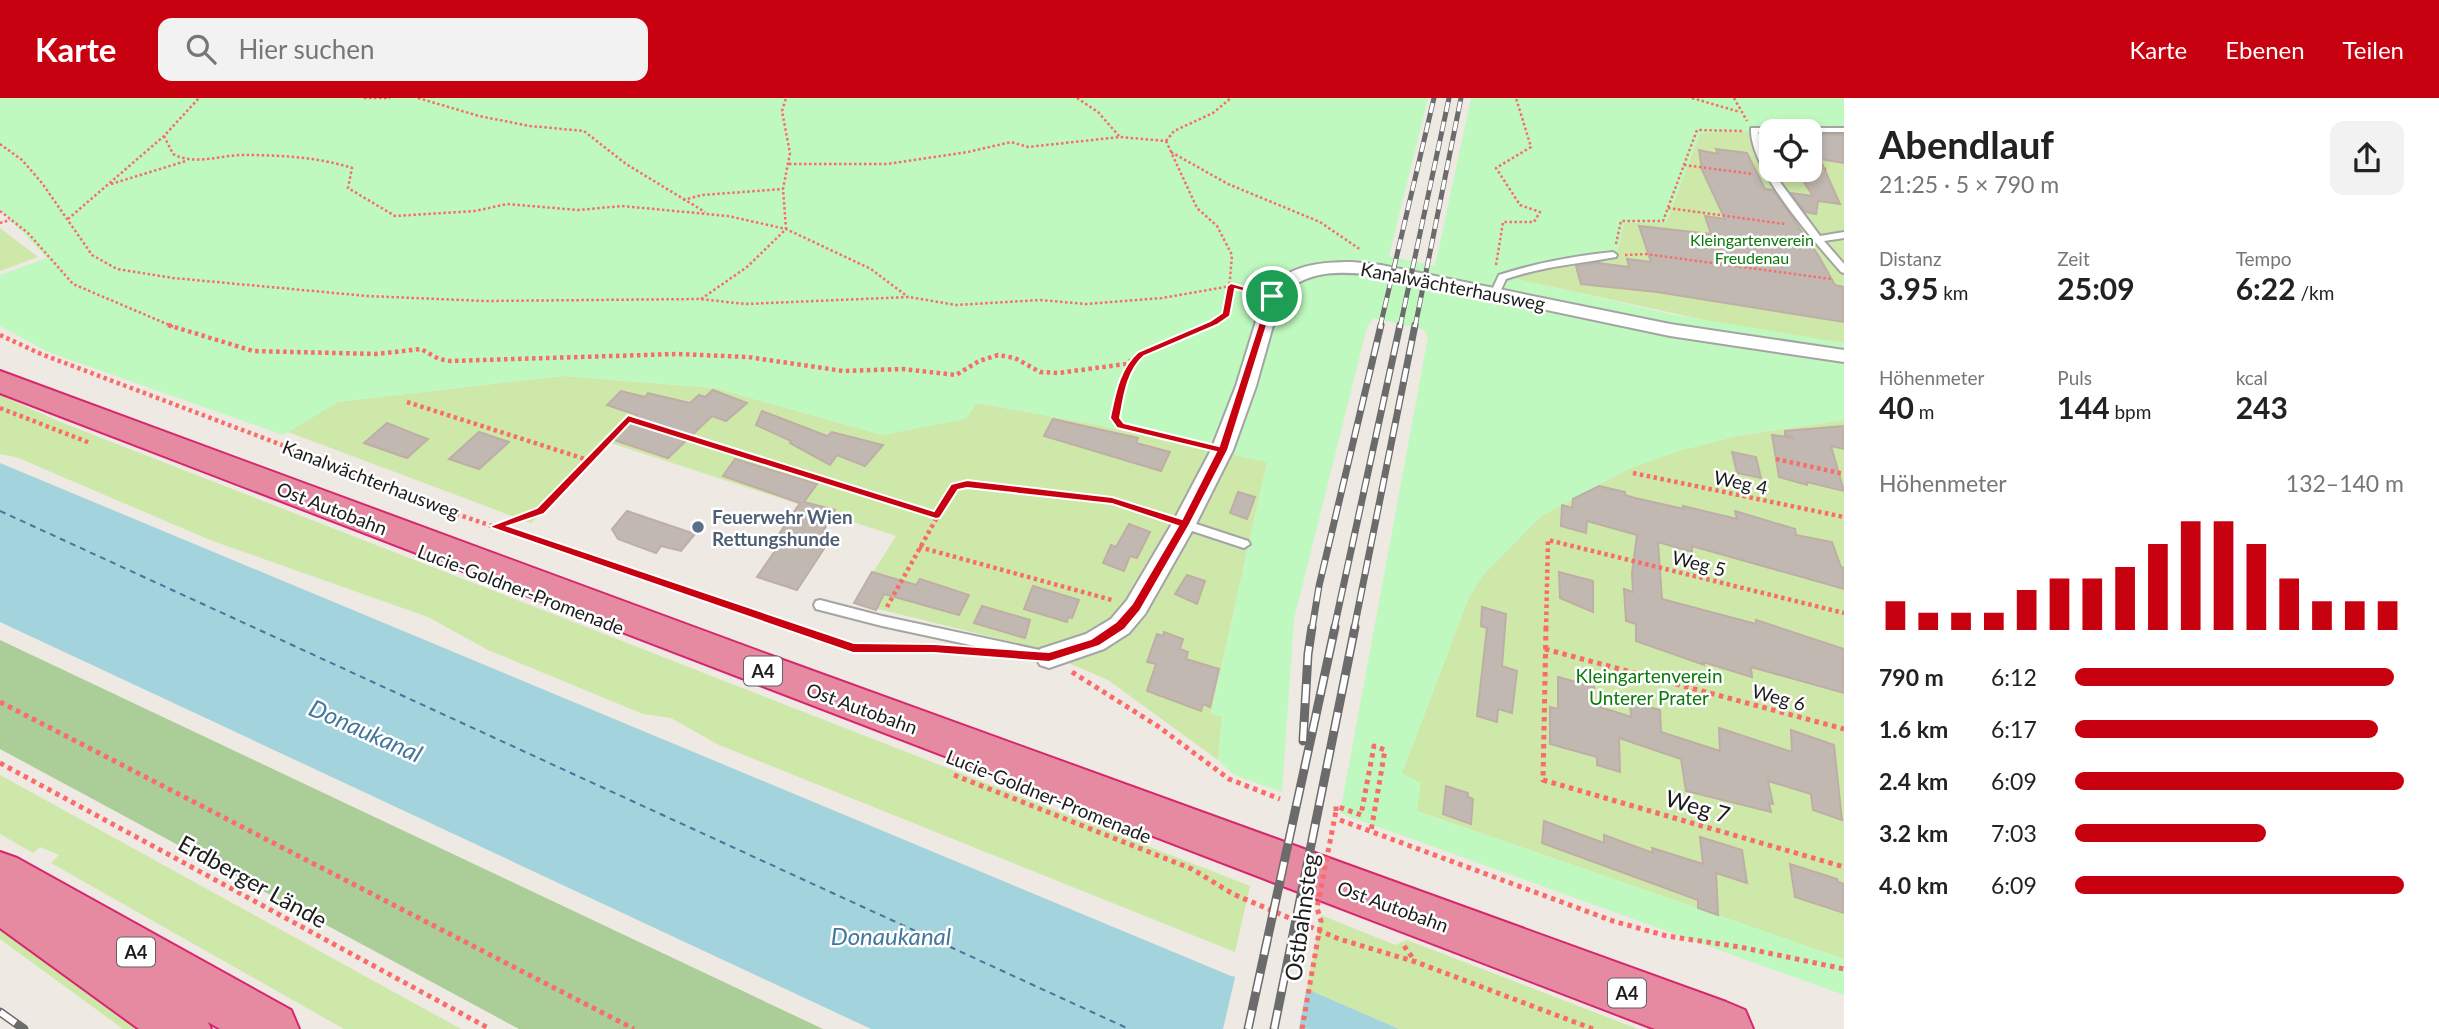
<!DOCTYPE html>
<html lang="de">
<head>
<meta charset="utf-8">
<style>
  :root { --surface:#fff; --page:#f2f2f2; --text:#222; --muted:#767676; --accent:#c80111 }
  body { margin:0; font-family:Lato,sans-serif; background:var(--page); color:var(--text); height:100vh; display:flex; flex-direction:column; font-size:26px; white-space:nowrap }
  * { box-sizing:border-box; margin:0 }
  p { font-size:23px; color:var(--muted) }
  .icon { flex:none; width:38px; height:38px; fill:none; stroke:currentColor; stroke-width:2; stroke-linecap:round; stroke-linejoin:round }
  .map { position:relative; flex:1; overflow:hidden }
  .panel { display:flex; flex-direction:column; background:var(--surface); width:595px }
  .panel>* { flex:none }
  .buttons { position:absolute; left:1759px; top:21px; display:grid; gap:14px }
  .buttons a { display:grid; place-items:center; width:63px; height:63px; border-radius:14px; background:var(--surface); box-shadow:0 4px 10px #0003; font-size:35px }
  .pin { position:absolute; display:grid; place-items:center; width:60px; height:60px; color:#fff; margin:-30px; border:4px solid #fff; border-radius:50%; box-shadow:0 2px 7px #0007 }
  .round { display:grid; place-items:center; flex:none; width:74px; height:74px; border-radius:14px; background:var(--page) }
  .overview { display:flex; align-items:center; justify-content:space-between; height:119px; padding:0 35px }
  h1 { font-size:38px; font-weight:700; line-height:52px }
  .figures { display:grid; grid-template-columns:repeat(3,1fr); gap:10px; height:119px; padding:7px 35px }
  .figures div { display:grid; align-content:center }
  .figures b { font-size:30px; font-weight:700 }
  .figures small { font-size:19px; font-weight:400 }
  .figures p { font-size:19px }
  .chart { height:196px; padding:14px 35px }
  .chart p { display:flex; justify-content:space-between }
  .chart svg { width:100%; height:126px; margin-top:7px; stroke:var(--accent); stroke-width:6 }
  ul { padding:0 35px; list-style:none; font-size:23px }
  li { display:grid; grid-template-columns:112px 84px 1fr; align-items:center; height:52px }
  li i { height:18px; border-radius:9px; background:var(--accent) }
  header { display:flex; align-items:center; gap:42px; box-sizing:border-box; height:98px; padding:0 35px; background:var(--accent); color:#fff }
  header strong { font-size:33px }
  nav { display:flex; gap:38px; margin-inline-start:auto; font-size:24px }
  .search { width:490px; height:63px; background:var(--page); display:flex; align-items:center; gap:18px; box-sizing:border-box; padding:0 24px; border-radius:14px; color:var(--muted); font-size:26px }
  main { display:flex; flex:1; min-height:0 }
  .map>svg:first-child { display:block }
  .grass { fill:#cde8a8 }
  .forest { fill:#abcd97 }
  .park { fill:#bff9bf }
  .water { fill:#a3d3dc }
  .pier { fill:#eee9e2 }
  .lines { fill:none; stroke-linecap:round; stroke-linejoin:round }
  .ferry { stroke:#44779c; stroke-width:2; stroke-dasharray:6 5; stroke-linecap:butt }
  .building { fill:#c2b8b2; stroke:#bfaea5; stroke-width:2 }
  .service-casing { stroke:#a4a4a4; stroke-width:4 }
  .minor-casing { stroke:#a4a4a4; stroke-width:4 }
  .motorway-casing { stroke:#d72570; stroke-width:4 }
  .path-far2 { stroke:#f96c69; stroke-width:2.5; stroke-dasharray:2.5 2.5; stroke-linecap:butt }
  .path-far1 { stroke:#f96c69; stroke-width:4.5; stroke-dasharray:3.5 3.5; stroke-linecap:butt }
  .path { stroke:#f96c69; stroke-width:5; stroke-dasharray:4.5 4.5; stroke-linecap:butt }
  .service { fill:#fff; fill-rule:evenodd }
  .minor { fill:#fff; fill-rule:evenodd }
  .motorway { fill:#e68aa2; fill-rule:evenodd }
  .rail-far2-casing { stroke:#6b6b6b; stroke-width:5 }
  .rail-far1-casing { stroke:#6b6b6b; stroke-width:7 }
  .rail-casing { stroke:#6b6b6b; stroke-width:9 }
  .rail-far2 { stroke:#fff; stroke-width:3.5; stroke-dasharray:10; stroke-linecap:butt }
  .rail-far1 { stroke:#fff; stroke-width:4.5; stroke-dasharray:14; stroke-linecap:butt }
  .rail { stroke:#fff; stroke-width:6; stroke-dasharray:19; stroke-linecap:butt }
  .path-bridge { stroke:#f96c69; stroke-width:5; stroke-dasharray:4.5 4.5; stroke-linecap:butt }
  .route { fill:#c80111; stroke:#fff; stroke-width:2; fill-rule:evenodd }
  .service-dot { fill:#5c6f8a; stroke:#fff; stroke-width:2.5 }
  .labels { text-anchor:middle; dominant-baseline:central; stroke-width:5; stroke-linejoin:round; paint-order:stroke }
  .far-park-label { font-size:16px; fill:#0c790c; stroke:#fff }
  .shield { fill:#fff; stroke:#616161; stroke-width:2 }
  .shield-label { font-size:18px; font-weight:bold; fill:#1d1d1d }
  .street-label { font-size:19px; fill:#1d1d1d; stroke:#fff }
  .service-label { font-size:19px; font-weight:bold; fill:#4e5e75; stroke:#fff; text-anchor:start }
  .park-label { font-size:19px; fill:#0c790c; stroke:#fff }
  .near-street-label { font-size:23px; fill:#1d1d1d; stroke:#fff }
  .near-water-label { font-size:24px; font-style:italic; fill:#44779c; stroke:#fff }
</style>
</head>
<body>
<header>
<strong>Karte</strong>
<div class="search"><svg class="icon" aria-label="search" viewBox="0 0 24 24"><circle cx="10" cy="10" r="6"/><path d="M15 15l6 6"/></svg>Hier suchen</div>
<nav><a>Karte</a><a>Ebenen</a><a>Teilen</a></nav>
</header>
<main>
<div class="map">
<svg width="1844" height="931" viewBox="0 0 1844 931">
  <rect width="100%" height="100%" fill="#eee9e2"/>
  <g class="grass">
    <path d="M1770 32 1771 72H1810V34L1844 36V245L1737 229 1511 180 1563 164 1618 151 1624 125H1666L1700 35Z"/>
    <path d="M0 130 38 159 0 173Z"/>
    <path d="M563 278 715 290 883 337 977 305 1098 327 1267 364 1211 615 1222 619 1218 662 1108 582 1032 549 854 505 896 438 608 344 531 425 288 334 337 304Z"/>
    <path d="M0 297 58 323 1250 788 1235 854 719 647 671 620 643 616 488 552 428 519 210 442 16 359 0 356Z"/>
    <path d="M1844 322V861L1417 713 1402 675 1469 499 1484 476 1540 419 1628 371 1678 353 1737 338Z"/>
    <path d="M0 677 461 931H344L51 765 59 757 40 749 33 755 0 736Z"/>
    <path d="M1321 817 1395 847 1407 842 1638 931H1399L1307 891Z"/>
    <path d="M0 818 151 931H123L0 841Z"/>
  </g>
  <path class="forest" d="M0 542 823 931H519L0 651Z"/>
  <path class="park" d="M0 0H1428L1389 158 1435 168 1471 0H1844V36L1770 32 1700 35 1666 125H1624L1618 151 1612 160 1563 164 1513 180 1670 216 1844 245V322L1737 338 1678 353 1628 371 1540 419 1484 476 1469 499 1402 675 1421 685 1417 713 1844 861V897L1340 715 1428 239 1423 231 1374 220 1367 229 1294 521 1282 694 1234 677 1218 662 1222 619 1211 616 1267 364 1098 327 977 305 966 321 883 337 715 290 563 278 338 304 283 337 48 254 0 228V177L47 160 0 111Z"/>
  <path class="water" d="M0 365 1231 878 1307 891 1399 931H871L0 524Z"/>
  <path class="pier" d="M1236 875 1307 887 1299 931H1223Z"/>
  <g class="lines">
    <path class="ferry" d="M0 413 1129 931"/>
  </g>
  <g class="building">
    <path d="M1810 37H1844V65L1820 61 1840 106 1818 103 1816 116 1806 114 1791 95 1813 98 1796 72 1810 73Z"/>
    <path d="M1716 51 1747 55 1765 91 1773 92 1818 157 1835 187 1844 189V224L1657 194 1581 186 1576 168 1598 165 1629 169 1627 161 1651 164 1639 128 1711 136 1705 118 1725 121 1702 72 1699 52 1718 56Z"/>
    <path d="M713 292 747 305 726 323 712 318 668 360 614 342 637 317 607 307 621 293 645 299 648 295 690 305 699 297 705 299Z"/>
    <path d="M762 313 827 338 832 334 883 347 865 368 837 357 830 367 790 345 791 343 756 327Z"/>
    <path d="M1053 321 1138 340 1136 345 1170 354 1161 373 1044 338Z"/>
    <path d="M387 325 417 337 428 341 407 360 364 345Z"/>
    <path d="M1844 328V351L1831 348 1844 393 1807 384V387L1779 379 1772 337 1794 340 1785 337V333Z"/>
    <path d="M479 334 509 344 479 371 449 361Z"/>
    <path d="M1732 354 1756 359 1761 380 1737 375Z"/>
    <path d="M735 361 817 386 804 404 835 412 818 443 827 446 797 492 757 479 781 444 775 442 800 405 723 378Z"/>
    <path d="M1599 388 1625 394V397L1635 400 1684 411 1683 408 1737 421 1735 413 1795 431 1796 437 1832 444 1841 469 1844 470V491L1692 448V454L1658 444 1662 501 1756 526V522L1844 551V595L1751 569 1752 579 1703 564 1704 567 1636 543V526L1626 523 1624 491 1633 494 1632 475 1637 437 1587 423 1586 435 1561 428 1562 407 1572 410 1573 401Z"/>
    <path d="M1238 394 1255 399 1247 421 1230 415Z"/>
    <path d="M627 413 695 436 681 453 661 448 656 455 618 441 612 431Z"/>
    <path d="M1129 426 1150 434 1137 460 1130 458 1124 473 1103 465 1111 447 1116 449Z"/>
    <path d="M872 474 916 487 920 481 969 497 959 517 884 496 876 512 854 505Z"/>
    <path d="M1559 474 1593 483V514L1560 500Z"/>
    <path d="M1187 477 1205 483 1197 506 1175 496Z"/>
    <path d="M1033 488 1079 502 1072 520 1068 519 1067 524 1024 511Z"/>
    <path d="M982 508 1030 522 1025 540 974 525Z"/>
    <path d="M1482 509 1506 516 1502 568 1517 573 1512 615 1498 611 1497 624 1477 618 1487 530 1481 528Z"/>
    <path d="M1164 534 1183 541 1180 551 1188 554 1186 561 1219 571 1210 609 1203 606 1201 613 1147 593 1156 566 1147 564 1157 536 1163 538Z"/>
    <path d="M1558 579 1594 589V607L1631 619 1630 604 1660 612 1661 634 1720 653 1719 630 1792 654 1791 632 1834 647 1842 722 1813 712 1811 696 1768 683 1773 706 1769 705 1771 714 1686 693 1681 661 1619 640 1620 674 1597 667V659L1550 646V609L1558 611Z"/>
    <path d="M1446 688 1468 695V699L1473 701 1471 726 1443 716Z"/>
    <path d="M1544 723 1604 745V737L1653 755 1652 750 1703 766 1700 739 1742 752 1747 785 1716 775 1718 817 1698 810V802L1542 745Z"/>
    <path d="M1790 766 1837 781 1838 784 1844 786V815L1795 799Z"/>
  </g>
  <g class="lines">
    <g class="service-casing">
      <g id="service">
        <path d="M1751 30H1844V34H1758L1771 72 1820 138 1844 134V140L1824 143 1844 166V175L1841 174C1815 144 1749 71 1751 30Z"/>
        <path d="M1613 154 1617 157 1616 159C1577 166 1545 168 1506 181L1499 196 1496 197 1491 194 1499 177C1536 165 1574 158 1613 154Z"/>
        <path d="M1184 422 1248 443 1250 446 1244 450 1180 429 1178 426 1180 423Z"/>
        <path d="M820 502 882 518 1049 554 1054 555 1056 559 1054 563 1049 564 882 528 816 511 814 507 816 503Z"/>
      </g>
    </g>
    <g class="minor-casing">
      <path id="minor" d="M1352 164 1381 167 1670 226 1844 252V264L1670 238 1381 177C1345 174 1307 169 1281 199L1256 288 1233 352 1196 426 1145 516 1129 535 1104 551 1049 570 1040 567 1036 559 1040 551 1086 536 1111 521 1127 502 1173 424 1211 352 1236 288 1265 194C1288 167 1318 164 1352 164Z"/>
    </g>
    <g class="motorway-casing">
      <g id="motorway">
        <path d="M0 273 780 561 1726 904 1745 912 1753 931H1655L0 295Z"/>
        <path d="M0 754 17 760 291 912 299 931H220L208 924 211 931H139L0 830Z"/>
      </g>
    </g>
    <g class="path-far2">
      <path d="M364 0H390"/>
      <path d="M418 0 479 18 530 28 584 33 626 66 705 114"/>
      <path d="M1077 0 1098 14 1119 38"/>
      <path d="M1692 0 1740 14"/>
      <path d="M1734 0 1747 23"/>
      <path d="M164 38 173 56C195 68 220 57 243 57 279 57 318 59 352 70L348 90 395 118 475 113 507 106 578 112 622 108 728 118 786 131 871 171 908 199"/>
      <path d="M1166 43 1174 33 1213 15 1231 0"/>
      <path d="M1166 43 1197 110 1217 128 1232 157 1227 216 1205 229"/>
      <path d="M0 46 22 62 42 85 92 157 117 171 173 180 367 198 485 203 700 201 745 206 909 199 956 207 1040 202 1086 206 1162 200 1231 188 1256 194"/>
      <path d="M1171 54 1228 86 1320 124 1361 152"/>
      <path d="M789 66H887L968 54 1011 44 1028 49 1120 39 1166 43"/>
      <path d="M1684 67 1753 76"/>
      <path d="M1810 69 1826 71"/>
      <path d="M111 86 186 63"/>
      <path d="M683 102 702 97 783 91"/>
      <path d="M1668 110 1785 126"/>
      <path d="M0 113 28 135 73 186 174 229"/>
      <path d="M68 121 164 38 199 0"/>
      <path d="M0 125 10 122"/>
      <path d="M1616 146 1621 123H1663L1697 32 1743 33"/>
      <path d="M1625 157 1646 156 1831 181"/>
      <path d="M1496 167 1503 124H1534L1540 114 1520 107 1496 70 1531 49 1516 0"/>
      <path d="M701 201 747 169 786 131 783 91 790 55 782 13 786 0"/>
    </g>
    <g class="path-far1">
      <path d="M168 227 253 253 376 256 421 251 439 261 450 263 677 256 748 259 843 273 903 271 956 277 979 263 998 257 1015 260 1040 274 1058 275 1126 266 1141 256 1209 227"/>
      <path d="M0 237 41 256 290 350 409 400 797 531"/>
      <path d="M1132 265 1121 289 1115 320 1120 327 1203 348"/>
      <path d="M407 304 588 362"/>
      <path d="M0 310 90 345"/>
      <path d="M1776 361 1844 376"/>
      <path d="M1633 375 1844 419"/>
      <path d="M497 427 540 413 628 321 936 417"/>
      <path d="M919 449 1112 502"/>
      <path d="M887 509 954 389 967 386 1112 403 1164 420"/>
      <path d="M1546 531 1548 442 1844 515"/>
    </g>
    <g class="path">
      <path d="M792 529 854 550H921"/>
      <path d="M1546 529 1543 682 1844 769"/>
      <path d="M1545 551 1844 631"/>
      <path d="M1072 574 1159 629 1229 681 1280 701"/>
      <path d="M0 604 634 931"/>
      <path d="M0 665 490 931"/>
      <path d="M954 677 1192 771 1233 796 1339 841 1416 864 1593 931"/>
      <path d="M1336 713V708L1361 717 1374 648 1385 652 1371 733"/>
      <path d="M1340 722 1613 823 1667 838 1740 849 1844 871"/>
      <path d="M1404 848 1415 863"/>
    </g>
    <use href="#service" class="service"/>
    <use href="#minor" class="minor"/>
    <use href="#motorway" class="motorway"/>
    <g class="rail-far2-casing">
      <g id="rail-far2">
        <path d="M1380 229 1434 0"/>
        <path d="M1400 229 1449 0"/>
        <path d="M1415 229 1461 0"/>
      </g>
    </g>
    <g class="rail-far1-casing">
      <g id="rail-far1">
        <path d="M1312 531 1319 488 1381 227"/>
        <path d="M1334 531 1400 227"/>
        <path d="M1354 531 1415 227"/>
      </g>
    </g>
    <g class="rail-casing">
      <g id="rail">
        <path d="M1303 643 1308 556 1312 529"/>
        <path d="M0 914 24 931"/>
        <path d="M1248 931 1335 529"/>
        <path d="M1274 931 1355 529"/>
      </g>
    </g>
    <use href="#rail-far2" class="rail-far2"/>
    <use href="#rail-far1" class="rail-far1"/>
    <use href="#rail" class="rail"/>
    <path class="path-bridge" d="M1302 931 1321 823 1317 810 1336 713"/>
  </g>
  <path class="route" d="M1231 185 1276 198 1228 352 1190 426 1140 513 1125 531 1099 548 1049 564 934 555H853L492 430 490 428 537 410 628 317 934 413 951 386 967 382 1112 399 1182 421 1216 354 1117 330 1110 320C1115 296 1119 271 1138 254L1210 223 1222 215 1227 188ZM1235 191 1267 200 1219 348 1124 325 1120 320C1124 298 1127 273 1144 258L1217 227 1230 218ZM630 325 936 421 940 420 958 392 967 390 1112 406 1178 428 1132 506 1116 524 1091 541 1049 554 934 546 854 545 508 428 544 416Z"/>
  <circle class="service-dot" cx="698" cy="429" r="7"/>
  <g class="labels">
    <g class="far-park-label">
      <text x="1752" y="141">Kleingartenverein<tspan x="1752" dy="18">Freudenau</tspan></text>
    </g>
    <g class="shield">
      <rect x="744" y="558.5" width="38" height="29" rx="5"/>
      <rect x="117" y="839.5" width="38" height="29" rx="5"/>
      <rect x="1608" y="880.5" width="38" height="29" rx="5"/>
    </g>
    <g class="shield-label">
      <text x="763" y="573">A4</text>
      <text x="136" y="854">A4</text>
      <text x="1627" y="895">A4</text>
    </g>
    <g class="street-label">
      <text transform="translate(1453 188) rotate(11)">Kanalwächterhausweg</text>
      <text transform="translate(371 381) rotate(21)">Kanalwächterhausweg</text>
      <text transform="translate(1741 384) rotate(12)">Weg 4</text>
      <text transform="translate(332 410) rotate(21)">Ost Autobahn</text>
      <text transform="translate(1699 465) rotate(14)">Weg 5</text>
      <text transform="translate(521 491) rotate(21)">Lucie-Goldner-Promenade</text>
      <text transform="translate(1779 599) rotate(15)">Weg 6</text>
      <text transform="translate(862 610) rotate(20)">Ost Autobahn</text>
      <text transform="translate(1049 698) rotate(22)">Lucie-Goldner-Promenade</text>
      <text transform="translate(1393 808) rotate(20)">Ost Autobahn</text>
    </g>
    <g class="service-label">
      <text x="712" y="418">Feuerwehr Wien<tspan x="712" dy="22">Rettungshunde</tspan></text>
    </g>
    <g class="park-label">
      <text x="1649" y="577">Kleingartenverein<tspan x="1649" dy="22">Unterer Prater</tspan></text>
    </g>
    <g class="near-street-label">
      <text transform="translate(1698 708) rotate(16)">Weg 7</text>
      <text transform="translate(253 783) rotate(29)">Erdberger Lände</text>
      <text transform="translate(1301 819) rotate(-82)">Ostbahnsteg</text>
    </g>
    <g class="near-water-label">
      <text transform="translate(366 632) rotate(24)">Donaukanal</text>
      <text x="891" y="837">Donaukanal</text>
    </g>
  </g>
</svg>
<div class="buttons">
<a><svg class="icon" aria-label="locate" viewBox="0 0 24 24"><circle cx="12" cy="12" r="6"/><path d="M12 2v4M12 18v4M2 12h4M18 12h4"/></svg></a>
</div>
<div class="pin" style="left:1272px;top:198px;background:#1e9e55"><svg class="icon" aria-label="arrive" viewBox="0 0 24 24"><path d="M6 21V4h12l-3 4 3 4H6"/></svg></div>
</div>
<section class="panel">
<div class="overview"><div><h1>Abendlauf</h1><p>21:25 · 5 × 790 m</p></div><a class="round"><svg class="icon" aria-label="share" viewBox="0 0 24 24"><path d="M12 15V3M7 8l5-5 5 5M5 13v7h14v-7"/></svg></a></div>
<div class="figures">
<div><p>Distanz</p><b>3.95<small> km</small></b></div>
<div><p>Zeit</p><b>25:09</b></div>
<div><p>Tempo</p><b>6:22<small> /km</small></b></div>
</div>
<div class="figures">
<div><p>Höhenmeter</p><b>40<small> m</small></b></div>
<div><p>Puls</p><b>144<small> bpm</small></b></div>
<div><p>kcal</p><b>243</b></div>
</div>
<div class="chart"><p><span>Höhenmeter</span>132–140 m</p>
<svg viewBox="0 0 160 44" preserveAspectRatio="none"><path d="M5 44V34M15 44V38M25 44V38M35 44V38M45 44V30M55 44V26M65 44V26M75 44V22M85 44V14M95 44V6M105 44V6M115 44V14M125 44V26M135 44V34M145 44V34M155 44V34"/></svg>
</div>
<ul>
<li><b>790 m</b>6:12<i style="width:97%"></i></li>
<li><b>1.6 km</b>6:17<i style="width:92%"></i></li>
<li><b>2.4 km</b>6:09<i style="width:100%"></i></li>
<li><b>3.2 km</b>7:03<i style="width:58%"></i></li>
<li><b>4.0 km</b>6:09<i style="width:100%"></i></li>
</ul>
</section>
</main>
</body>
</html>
